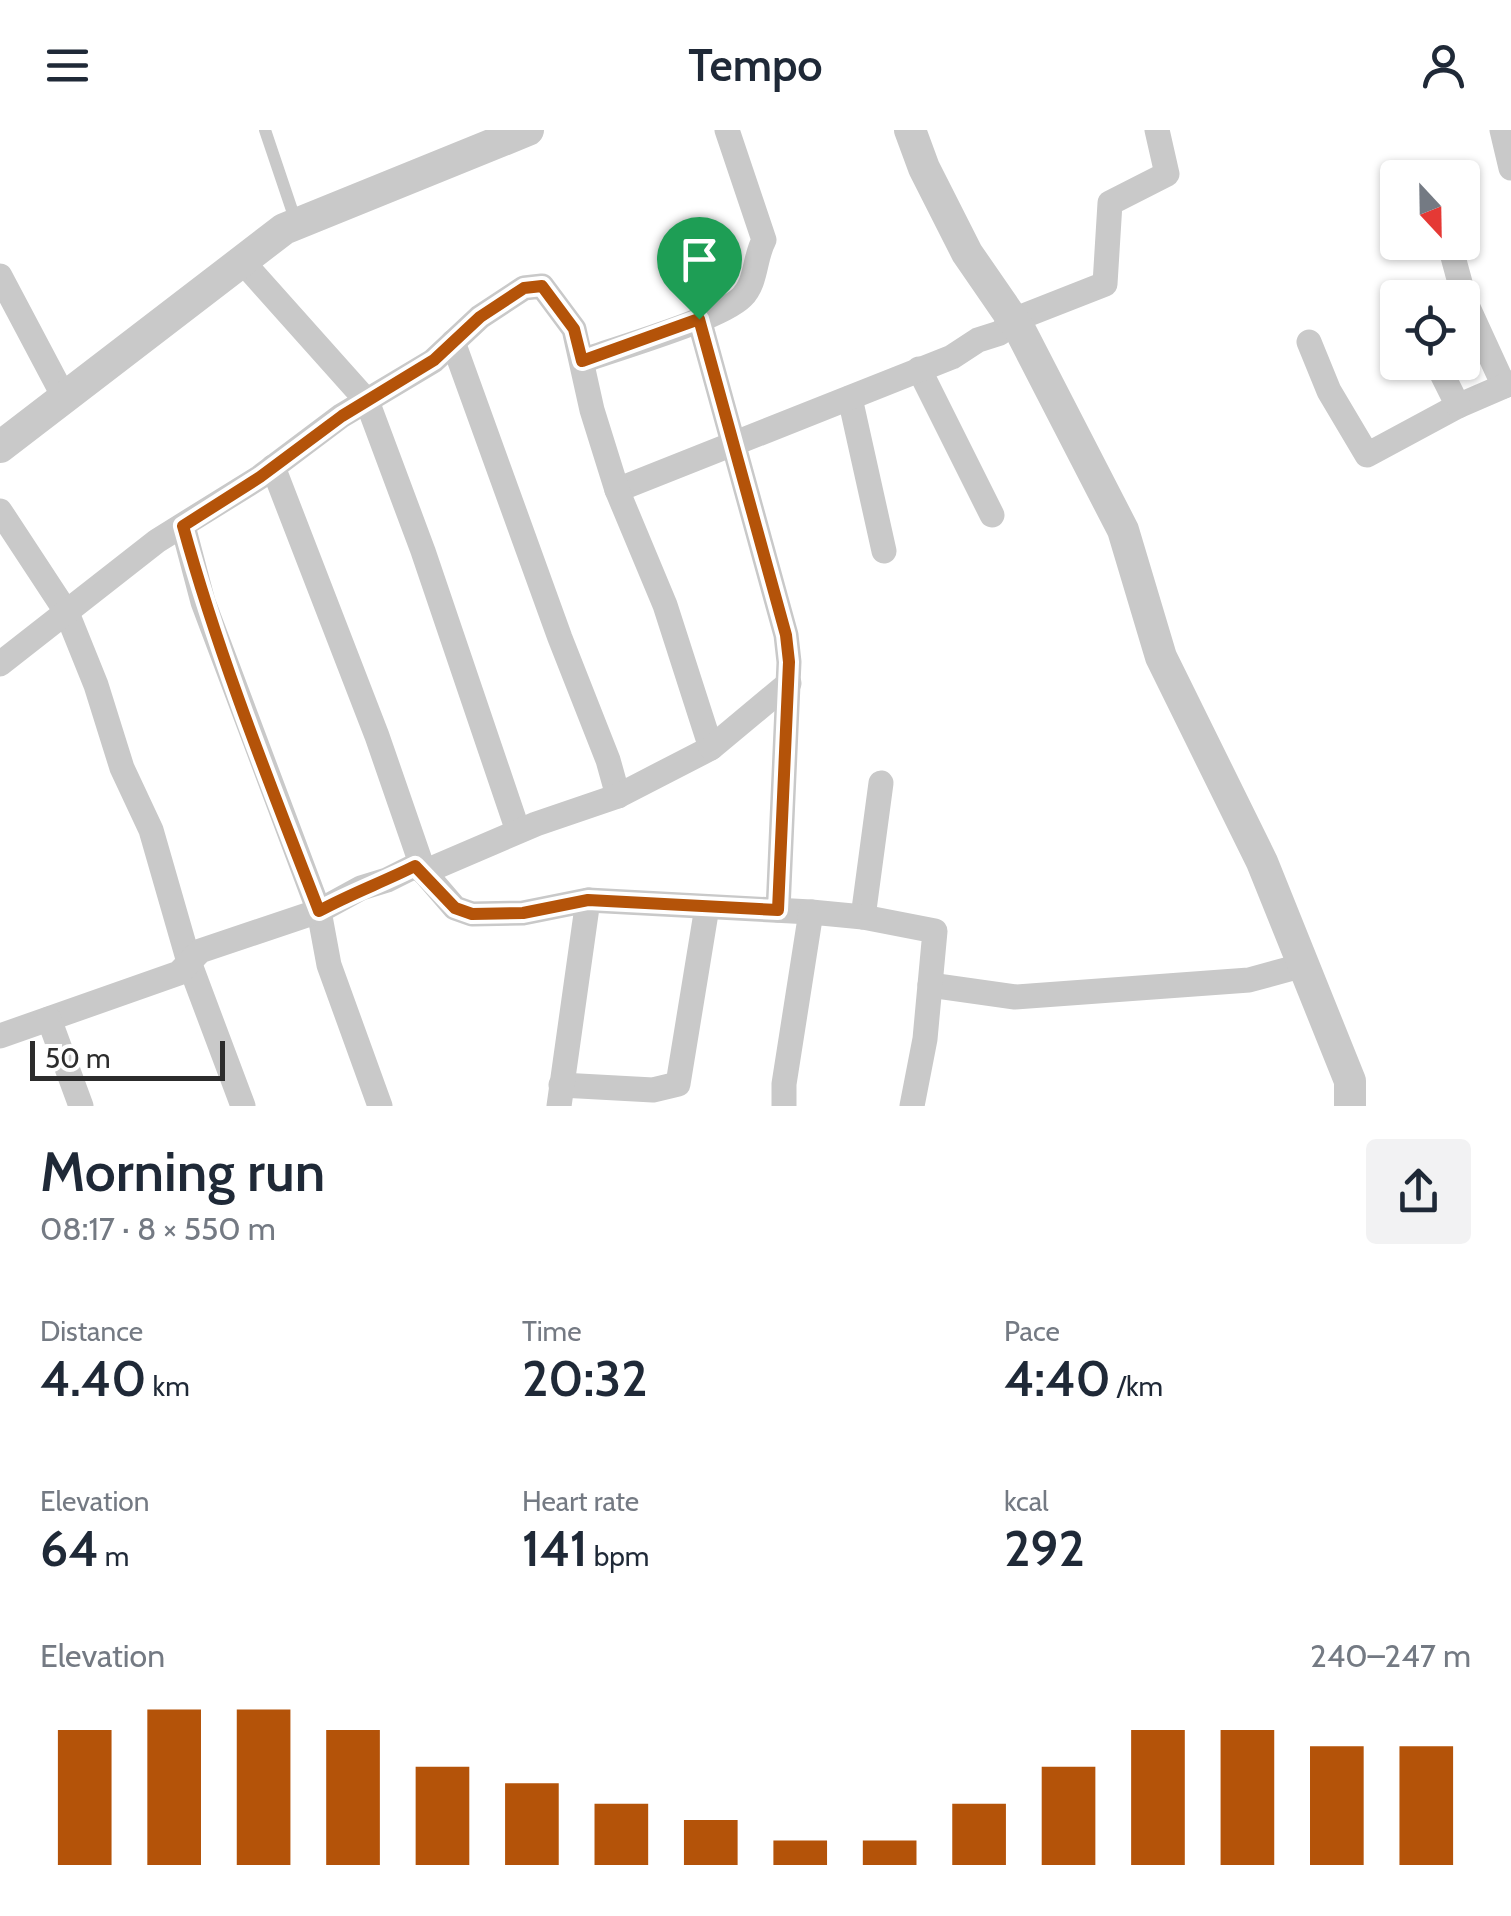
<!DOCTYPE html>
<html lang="en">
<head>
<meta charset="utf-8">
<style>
  :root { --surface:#fff; --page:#f2f2f3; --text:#1f2937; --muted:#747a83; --accent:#b45309 }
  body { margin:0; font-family:Cabin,sans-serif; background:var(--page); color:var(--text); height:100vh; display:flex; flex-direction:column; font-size:38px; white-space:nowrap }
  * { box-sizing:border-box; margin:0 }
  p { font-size:32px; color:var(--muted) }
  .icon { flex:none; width:55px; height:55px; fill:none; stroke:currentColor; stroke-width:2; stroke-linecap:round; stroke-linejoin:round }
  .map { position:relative; height:976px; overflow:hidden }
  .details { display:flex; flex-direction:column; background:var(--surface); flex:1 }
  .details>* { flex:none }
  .needle { width:65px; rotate:158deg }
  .controls { position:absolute; left:1380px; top:30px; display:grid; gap:20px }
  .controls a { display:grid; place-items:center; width:100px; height:100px; border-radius:10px; background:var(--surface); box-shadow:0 2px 8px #0004; font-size:50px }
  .scale { position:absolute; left:30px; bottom:25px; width:195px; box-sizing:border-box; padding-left:10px; border:5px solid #2c2c2c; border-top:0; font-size:28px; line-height:35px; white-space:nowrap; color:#2c2c2c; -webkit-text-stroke:8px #fff; paint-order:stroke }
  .pin { position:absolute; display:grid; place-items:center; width:85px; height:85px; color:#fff; margin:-102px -42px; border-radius:50% 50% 50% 0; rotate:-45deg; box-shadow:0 0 10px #0007 }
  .pin .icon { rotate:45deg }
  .round { display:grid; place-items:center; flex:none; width:105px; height:105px; border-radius:10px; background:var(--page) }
  .summary { display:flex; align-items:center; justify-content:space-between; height:170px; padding:0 40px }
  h1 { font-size:55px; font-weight:600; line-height:75px }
  .metrics { display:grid; grid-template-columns:repeat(3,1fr); gap:15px; height:170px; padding:10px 40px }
  .metrics div { display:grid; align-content:center }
  .metrics b { font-size:50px; font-weight:600 }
  .metrics small { font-size:28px; font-weight:400 }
  .metrics p { font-size:28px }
  .chart { height:280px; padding:20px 40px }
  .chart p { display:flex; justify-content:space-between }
  .chart svg { width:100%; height:180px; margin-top:10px; stroke:var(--accent); stroke-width:6 }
  header { display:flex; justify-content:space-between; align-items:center; height:130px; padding:0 40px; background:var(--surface); font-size:45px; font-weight:600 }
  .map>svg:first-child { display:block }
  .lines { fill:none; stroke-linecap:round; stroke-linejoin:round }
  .service { stroke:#c9c9c9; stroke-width:12 }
  .minor { stroke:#c9c9c9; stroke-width:25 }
  .tertiary { stroke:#c9c9c9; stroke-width:32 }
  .route-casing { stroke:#fff; stroke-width:20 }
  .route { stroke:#b45309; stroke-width:12 }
</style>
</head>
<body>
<header><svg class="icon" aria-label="menu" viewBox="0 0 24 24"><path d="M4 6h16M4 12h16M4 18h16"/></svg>Tempo<svg class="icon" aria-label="person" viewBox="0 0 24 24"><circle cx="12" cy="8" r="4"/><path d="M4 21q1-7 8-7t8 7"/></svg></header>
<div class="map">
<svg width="1511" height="976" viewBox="0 0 1511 976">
  <rect width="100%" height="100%" fill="#fff"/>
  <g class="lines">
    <path class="service" d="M265 0 296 92"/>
    <g class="minor">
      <path d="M1502 0 1511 38"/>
      <path d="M1449 112 1465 171 1504 256"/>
      <path d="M242 131 367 271 423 421 518 701"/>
      <path d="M0 146 64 267"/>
      <path d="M1402 165 1404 168"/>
      <path d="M699 189 786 505 789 532 778 780"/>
      <path d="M453 212 560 508 608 630 618 666"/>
      <path d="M1309 212 1329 261 1367 325 1458 276 1511 253"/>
      <path d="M582 231C617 218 720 189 742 167 757 152 754 128 764 110L727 0"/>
      <path d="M1436 232 1458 276"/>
      <path d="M919 239 992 385"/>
      <path d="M850 268 884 421"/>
      <path d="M273 337 377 606 424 742 455 778 472 784 523 783 588 770 811 782"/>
      <path d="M617 360 952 227 978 210 1000 203 1013 190 1105 154 1110 73 1167 44 1157 0"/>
      <path d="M0 381 67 483 96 555 122 638 151 700 189 832 243 976"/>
      <path d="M183 396 203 472 319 781 329 835 380 976"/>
      <path d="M0 534 157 411 260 347 341 286 433 231 480 187 524 158 542 156 574 199 592 280 617 360 665 475 711 618 618 666 536 694 424 742 415 736 387 750 361 758 319 781 200 821 179 843 0 906"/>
      <path d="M711 618 789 553"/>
      <path d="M863 787 881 653"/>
      <path d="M930 855 1015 867 1249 850 1304 835"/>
      <path d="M49 889 81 976"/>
      <path d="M561 955 653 960 678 954 707 777"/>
      <path d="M559 976 588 770"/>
      <path d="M784 976V954L811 782 863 787 935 801 925 909 912 976"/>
    </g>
    <g class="tertiary">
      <path d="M910 0 924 38 967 123 1020 200 1123 400 1161 527 1262 732 1350 951V976"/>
      <path d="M0 317 284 99 528 0"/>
    </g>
  </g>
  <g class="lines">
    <g class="route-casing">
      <path id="route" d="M542 156 574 199 582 231 699 189 786 505 789 532 778 780 588 770 523 783 472 784 455 778 415 736C383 752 350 764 319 781 270 654 219 527 183 396L260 347 342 286 434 230 480 187 524 158Z"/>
    </g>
    <use href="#route" class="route"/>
  </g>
</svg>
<div class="controls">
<a><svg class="needle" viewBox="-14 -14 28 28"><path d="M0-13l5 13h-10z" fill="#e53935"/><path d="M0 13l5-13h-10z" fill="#747a83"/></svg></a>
<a><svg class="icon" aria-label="locate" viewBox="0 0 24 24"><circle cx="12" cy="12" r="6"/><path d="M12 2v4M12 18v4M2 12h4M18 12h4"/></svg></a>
</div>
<div class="scale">50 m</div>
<div class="pin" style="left:699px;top:189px;background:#1e9e55"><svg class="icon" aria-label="arrive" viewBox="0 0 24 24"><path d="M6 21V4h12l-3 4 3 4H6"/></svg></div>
</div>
<section class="details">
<div class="summary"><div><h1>Morning run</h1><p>08:17 · 8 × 550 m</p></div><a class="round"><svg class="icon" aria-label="share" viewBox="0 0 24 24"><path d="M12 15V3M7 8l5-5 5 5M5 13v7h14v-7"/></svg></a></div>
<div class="metrics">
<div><p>Distance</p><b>4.40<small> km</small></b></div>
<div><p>Time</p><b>20:32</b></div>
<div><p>Pace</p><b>4:40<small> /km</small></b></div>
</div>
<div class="metrics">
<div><p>Elevation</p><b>64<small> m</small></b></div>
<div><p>Heart rate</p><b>141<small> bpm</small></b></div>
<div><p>kcal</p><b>292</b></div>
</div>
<div class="chart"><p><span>Elevation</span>240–247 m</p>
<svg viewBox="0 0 160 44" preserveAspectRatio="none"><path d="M5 44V11M15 44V6M25 44V6M35 44V11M45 44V20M55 44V24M65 44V29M75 44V33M85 44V38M95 44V38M105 44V29M115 44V20M125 44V11M135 44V11M145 44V15M155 44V15"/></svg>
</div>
</section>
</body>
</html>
